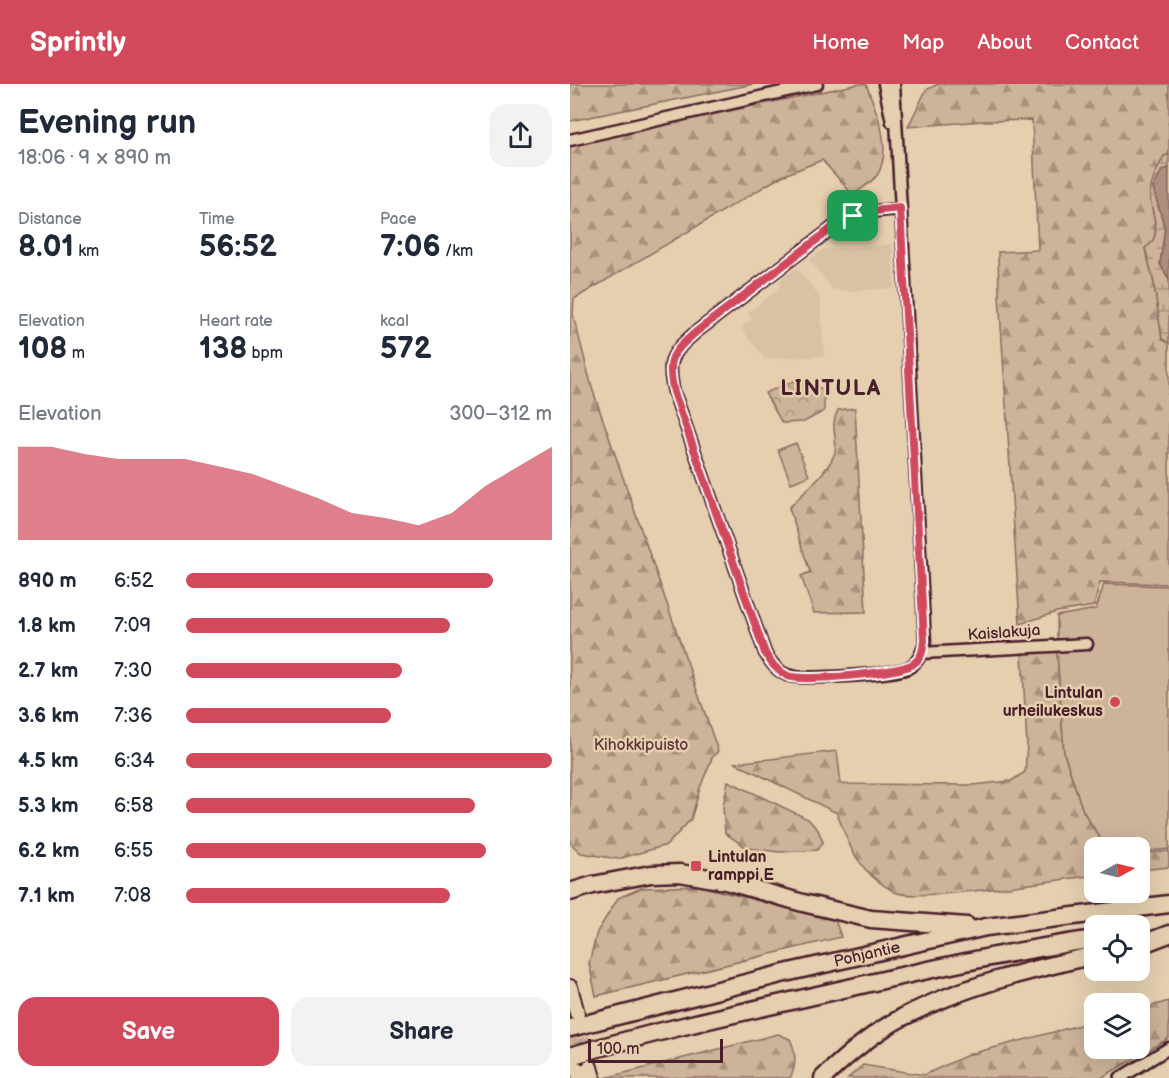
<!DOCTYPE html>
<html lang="en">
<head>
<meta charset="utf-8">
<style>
  :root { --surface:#fff; --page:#f2f2f3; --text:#1f2937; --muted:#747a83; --accent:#d1495b }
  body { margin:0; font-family:"Balsamiq Sans",sans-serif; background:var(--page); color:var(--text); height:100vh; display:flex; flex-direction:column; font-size:22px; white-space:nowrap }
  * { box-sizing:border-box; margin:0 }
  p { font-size:20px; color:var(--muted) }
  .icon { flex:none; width:33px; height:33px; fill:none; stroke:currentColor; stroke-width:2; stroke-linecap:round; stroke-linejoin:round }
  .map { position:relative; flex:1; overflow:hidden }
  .panel { display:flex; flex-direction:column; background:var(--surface); width:570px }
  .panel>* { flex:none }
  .needle { width:39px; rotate:82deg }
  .buttons { position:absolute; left:514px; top:753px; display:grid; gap:12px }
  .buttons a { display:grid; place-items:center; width:66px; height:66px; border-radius:12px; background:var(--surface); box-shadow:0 6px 24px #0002; font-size:30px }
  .scale { position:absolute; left:18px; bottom:15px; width:135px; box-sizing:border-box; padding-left:6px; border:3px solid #4a1f2b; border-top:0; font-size:16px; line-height:21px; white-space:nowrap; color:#4a1f2b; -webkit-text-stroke:4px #e5cfaf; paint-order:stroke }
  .pin { position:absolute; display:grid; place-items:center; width:51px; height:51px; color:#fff; margin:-26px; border-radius:12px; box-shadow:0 3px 9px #0006 }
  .round { display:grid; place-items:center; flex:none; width:63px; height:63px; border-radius:18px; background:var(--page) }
  .headline { display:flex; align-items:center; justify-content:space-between; height:102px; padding:0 18px }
  h1 { font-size:33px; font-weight:700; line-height:45px }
  .metrics { display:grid; grid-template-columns:repeat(3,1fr); gap:9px; height:102px; padding:6px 18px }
  .metrics div { display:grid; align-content:center }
  .metrics b { font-size:30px; font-weight:700 }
  .metrics small { font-size:16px; font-weight:400 }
  .metrics p { font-size:16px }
  .chart { height:168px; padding:12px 18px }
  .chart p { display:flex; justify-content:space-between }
  .chart svg { width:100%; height:108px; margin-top:6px; fill:var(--accent); opacity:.7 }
  .action { display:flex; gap:12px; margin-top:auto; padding:12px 18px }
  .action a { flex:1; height:69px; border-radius:18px; background:var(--accent); color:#fff; font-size:24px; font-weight:700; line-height:69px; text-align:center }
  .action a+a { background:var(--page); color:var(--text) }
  ul { padding:0 18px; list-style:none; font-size:20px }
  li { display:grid; grid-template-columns:96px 72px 1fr; align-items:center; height:45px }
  li i { height:15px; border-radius:8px; background:var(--accent) }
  header { display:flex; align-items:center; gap:36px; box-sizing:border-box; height:84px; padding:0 30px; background:var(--accent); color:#fff }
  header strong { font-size:28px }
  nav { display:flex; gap:33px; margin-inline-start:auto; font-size:21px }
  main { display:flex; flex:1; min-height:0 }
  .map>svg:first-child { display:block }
  .built { fill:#d9c1a5 }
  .forest { fill:url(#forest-firs); stroke:#8b6962; stroke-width:1.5 }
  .wetland { fill:url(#wetland-marsh); stroke:#8b6962; stroke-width:1.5 }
  .park { fill:url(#park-crowns); stroke:#8b6962; stroke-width:1.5 }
  .garden { fill:#ccb399; stroke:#8b6962; stroke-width:1.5 }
  .water { fill:#ac8e7e; stroke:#85625d; stroke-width:1.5 }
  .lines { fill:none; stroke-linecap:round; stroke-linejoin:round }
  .major-tunnel { stroke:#c6ac95; stroke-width:14; stroke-dasharray:14 7; stroke-linecap:butt }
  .minor-casing { stroke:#4a1f2b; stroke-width:15 }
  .major-casing { stroke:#4a1f2b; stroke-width:18 }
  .highway-casing { stroke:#4a1f2b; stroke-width:21 }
  .minor { stroke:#e5cfaf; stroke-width:10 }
  .major { stroke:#e5cfaf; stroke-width:14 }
  .highway { stroke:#e5cfaf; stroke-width:16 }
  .route-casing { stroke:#fff; stroke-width:12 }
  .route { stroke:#d1495b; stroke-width:8 }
  .poi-dot { fill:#d1495b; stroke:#e5cfaf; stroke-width:2 }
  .labels { text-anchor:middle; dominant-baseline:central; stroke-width:5; stroke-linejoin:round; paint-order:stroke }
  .street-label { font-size:16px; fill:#4a1f2b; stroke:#e5cfaf }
  .poi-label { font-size:16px; font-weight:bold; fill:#4a1f2b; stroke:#e5cfaf; text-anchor:end }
  .park-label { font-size:16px; fill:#5e353c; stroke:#e5cfaf }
  .district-label { font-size:22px; font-weight:bold; letter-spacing:1.5px; fill:#4a1f2b; stroke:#e5cfaf }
</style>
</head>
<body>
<header>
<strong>Sprintly</strong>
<nav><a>Home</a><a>Map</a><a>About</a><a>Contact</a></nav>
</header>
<main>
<section class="panel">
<div class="headline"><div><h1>Evening run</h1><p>18:06 · 9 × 890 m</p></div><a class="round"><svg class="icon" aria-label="share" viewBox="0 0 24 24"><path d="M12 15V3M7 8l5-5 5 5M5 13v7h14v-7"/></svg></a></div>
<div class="metrics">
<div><p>Distance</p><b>8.01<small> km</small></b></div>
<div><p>Time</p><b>56:52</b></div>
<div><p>Pace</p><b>7:06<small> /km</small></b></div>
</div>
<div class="metrics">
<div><p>Elevation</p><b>108<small> m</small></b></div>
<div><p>Heart rate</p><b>138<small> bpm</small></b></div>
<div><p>kcal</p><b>572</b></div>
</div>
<div class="chart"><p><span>Elevation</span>300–312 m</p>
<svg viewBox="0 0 160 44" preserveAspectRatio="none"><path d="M0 44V6L10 6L20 9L30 11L40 11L50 11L60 14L70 17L80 22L90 27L100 33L110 35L120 38L130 33L140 22L150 14L160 6V44z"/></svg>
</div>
<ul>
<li><b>890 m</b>6:52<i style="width:84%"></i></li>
<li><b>1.8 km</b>7:09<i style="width:72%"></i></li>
<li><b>2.7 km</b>7:30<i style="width:59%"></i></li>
<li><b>3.6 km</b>7:36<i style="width:56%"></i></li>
<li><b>4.5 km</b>6:34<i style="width:100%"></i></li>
<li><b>5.3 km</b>6:58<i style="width:79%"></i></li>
<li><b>6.2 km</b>6:55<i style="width:82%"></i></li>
<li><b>7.1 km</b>7:08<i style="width:72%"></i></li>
</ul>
<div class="action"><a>Save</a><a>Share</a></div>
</section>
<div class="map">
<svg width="599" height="994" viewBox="0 0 599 994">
  <defs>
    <pattern id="forest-firs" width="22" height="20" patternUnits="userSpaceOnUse" patternTransform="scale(1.5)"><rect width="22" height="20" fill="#ccb399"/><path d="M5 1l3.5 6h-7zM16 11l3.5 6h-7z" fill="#a8917d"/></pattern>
    <pattern id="wetland-marsh" width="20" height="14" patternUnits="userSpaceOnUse" patternTransform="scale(1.5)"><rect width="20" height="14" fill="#ccb399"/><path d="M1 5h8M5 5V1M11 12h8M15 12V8" fill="none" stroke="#a8917d"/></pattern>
    <pattern id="park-crowns" width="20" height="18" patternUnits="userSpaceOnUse" patternTransform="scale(1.5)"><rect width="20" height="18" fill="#ccb399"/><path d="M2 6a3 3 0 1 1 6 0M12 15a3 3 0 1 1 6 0" fill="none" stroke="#a8917d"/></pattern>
  </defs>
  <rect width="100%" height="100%" fill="#e5cfaf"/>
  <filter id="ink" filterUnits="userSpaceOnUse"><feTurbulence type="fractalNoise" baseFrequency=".0167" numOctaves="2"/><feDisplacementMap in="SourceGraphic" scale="12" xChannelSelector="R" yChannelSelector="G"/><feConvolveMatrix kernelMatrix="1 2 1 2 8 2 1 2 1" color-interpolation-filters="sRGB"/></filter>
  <g filter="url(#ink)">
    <g class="built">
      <path d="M322 160 324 204 280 207 262 205 239 176 254 165Z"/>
      <path d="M227 184 250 213 254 272 195 275 171 244 182 235 177 229 209 205 211 195Z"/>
    </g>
    <g class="forest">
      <path d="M0 0H184L0 37Z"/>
      <path d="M289 0H296C306 27 323 62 308 90 303 98 290 105 283 111L252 76 212 92 4 215 3 230 22 304 148 667 142 674 130 704 121 735 97 761 48 775 11 769 0 759V63L54 49Z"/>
      <path d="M368 0H599V71L594 72C591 82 581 102 581 112 580 131 595 151 575 165L583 194 592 255 599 259V500L530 498 524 522 487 528 450 540 429 211 428 168 468 166 462 36 413 37 338 43 356 6Z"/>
      <path d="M285 324 296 528 244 529 231 492 240 488 219 424C232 410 261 385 265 368 268 352 259 343 268 326Z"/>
      <path d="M487 567 494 669 513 727 536 763 525 764V791C493 795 345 819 325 808 290 790 279 764 267 729L165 679 267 667 271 700 403 701 441 697 455 688 457 661 452 569Z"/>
      <path d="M158 697 238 735 248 746 253 758 247 766 209 768 177 764 155 749 153 722Z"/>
      <path d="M599 767V783L570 786V770Z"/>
      <path d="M129 802 265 836 271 853 26 912 19 879 27 848 48 814 71 804Z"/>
      <path d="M599 917V954L531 994H278L293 981 354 991 400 970 525 937V964H570V925Z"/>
      <path d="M208 950 220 955C226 967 227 982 220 994H35Z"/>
    </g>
    <path class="wetland" d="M599 71V84L592 87 583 104 595 144 590 180 599 195V259L592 255 583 194 575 164C595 152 581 130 580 112 580 99 588 83 594 72Z"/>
    <path class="park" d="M224 297 254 305V327L234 338 212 339 195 309Z"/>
    <g class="garden">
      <path d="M226 359 239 392 221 399 208 366Z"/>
      <path d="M534 500 599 502V765L570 768V764L536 763 513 727 494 669 487 567V532L526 525Z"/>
    </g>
    <path class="water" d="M599 84V195L590 180 595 144 583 104 592 86Z"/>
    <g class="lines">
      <g class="major-tunnel">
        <path d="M8 933 18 975"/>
        <path d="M0 955 6 979"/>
      </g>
      <g class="minor-casing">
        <g id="minor">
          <path d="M314 0 322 38"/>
          <path d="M324 0 355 558C352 569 349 578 338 584 324 590 231 597 217 591 207 587 201 579 195 569L104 308C96 275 102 269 126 248L270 138 295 128 330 125"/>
          <path d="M0 56 247 0"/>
          <path d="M352 569 517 560"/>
          <path d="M550 994 599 964"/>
        </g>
      </g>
      <g class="major-casing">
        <g id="major">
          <path d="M0 903 7 929"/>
          <path d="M20 983 23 994"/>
          <path d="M7 985 10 994"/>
        </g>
      </g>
      <g class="highway-casing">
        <g id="highway">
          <path d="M0 808 23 801 81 790 110 789 156 797 233 819 301 835 397 842"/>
          <path d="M570 861 599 850"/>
          <path id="s1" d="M0 944 215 889 416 843 599 820"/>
          <path d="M0 972C79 949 159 931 239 913 334 891 428 869 525 855"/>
          <path d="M253 994C277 971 304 948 333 933 393 902 460 886 525 871"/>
        </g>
      </g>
      <use href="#minor" class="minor"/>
      <use href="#major" class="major"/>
      <use href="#highway" class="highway"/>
    </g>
  </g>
  <g class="lines" filter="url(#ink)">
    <g class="route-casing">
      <path id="route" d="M330 124 354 556C353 566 352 574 343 580 331 589 232 598 218 592 207 587 201 579 195 569L104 308C96 275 102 269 126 248L270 138 295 128Z"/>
    </g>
    <use href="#route" class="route"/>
  </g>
  <g class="poi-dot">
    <circle cx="545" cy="618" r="6"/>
    <rect x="120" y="776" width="12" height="12" rx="3"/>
  </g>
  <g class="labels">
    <g class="street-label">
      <text transform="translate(434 549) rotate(-4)">Kaislakuja</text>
      <text stroke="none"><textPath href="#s1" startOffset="306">Pohjantie</textPath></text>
    </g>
    <g class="poi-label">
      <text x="533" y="609">Lintulan<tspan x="533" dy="18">urheilukeskus</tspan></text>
      <text x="138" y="773" text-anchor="start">Lintulan<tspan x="138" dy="18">ramppi E</tspan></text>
    </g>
    <g class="park-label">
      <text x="71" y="661">Kihokkipuisto</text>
    </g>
    <g class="district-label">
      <text x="261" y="304">LINTULA</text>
    </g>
  </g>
</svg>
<div class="buttons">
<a><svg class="needle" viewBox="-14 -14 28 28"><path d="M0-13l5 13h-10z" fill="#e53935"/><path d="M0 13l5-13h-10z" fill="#747a83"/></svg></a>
<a><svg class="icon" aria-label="locate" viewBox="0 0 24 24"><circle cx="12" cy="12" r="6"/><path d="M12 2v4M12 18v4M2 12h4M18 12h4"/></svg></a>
<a><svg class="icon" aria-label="layers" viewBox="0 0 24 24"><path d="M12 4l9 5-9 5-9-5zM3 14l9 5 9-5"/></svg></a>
</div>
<div class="scale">100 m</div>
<div class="pin" style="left:283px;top:132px;background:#1e9e55"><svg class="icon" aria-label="arrive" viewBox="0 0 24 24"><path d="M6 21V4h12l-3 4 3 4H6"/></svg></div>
</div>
</main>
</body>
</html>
